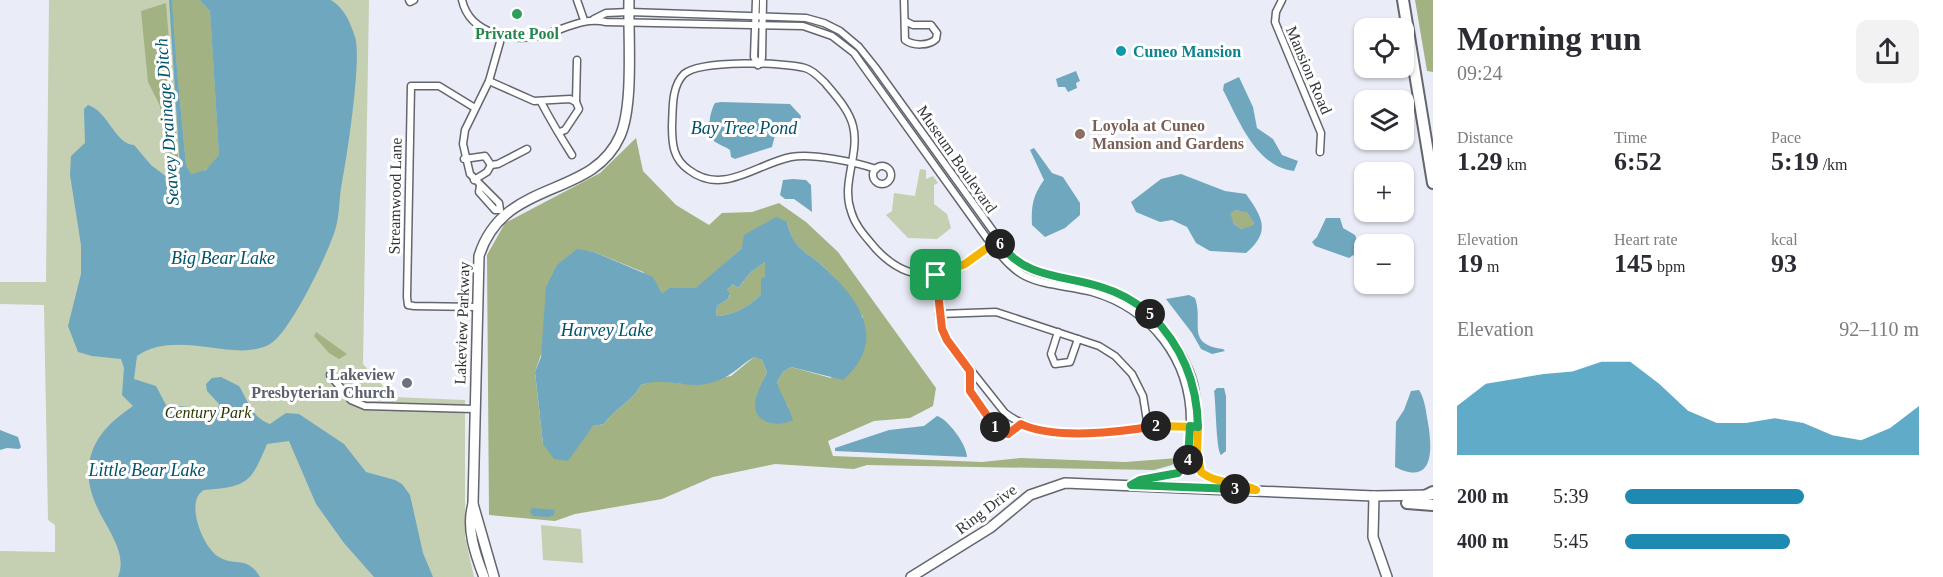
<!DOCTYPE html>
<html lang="en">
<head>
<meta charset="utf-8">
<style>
  :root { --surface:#fff; --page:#f2f2f3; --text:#2b2b33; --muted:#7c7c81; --accent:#1e8ab1 }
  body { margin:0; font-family:Georgia,serif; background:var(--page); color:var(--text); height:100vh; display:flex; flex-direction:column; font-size:22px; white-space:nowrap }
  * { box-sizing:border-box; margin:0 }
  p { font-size:20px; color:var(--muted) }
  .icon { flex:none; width:33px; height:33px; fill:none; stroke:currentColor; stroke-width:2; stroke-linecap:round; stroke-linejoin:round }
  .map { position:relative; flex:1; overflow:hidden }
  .sheet { display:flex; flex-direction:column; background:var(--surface); width:510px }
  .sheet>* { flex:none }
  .tools { position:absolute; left:1354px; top:18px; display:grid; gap:12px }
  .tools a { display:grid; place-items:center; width:60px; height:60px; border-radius:12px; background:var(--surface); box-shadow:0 2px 4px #0004; font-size:30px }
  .pin { position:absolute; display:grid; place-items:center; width:51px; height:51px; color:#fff; margin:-26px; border-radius:12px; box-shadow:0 3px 9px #0006 }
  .km { position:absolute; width:30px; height:30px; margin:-15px; border-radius:50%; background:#222; color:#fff; font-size:16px; line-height:30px; text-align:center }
  .round { display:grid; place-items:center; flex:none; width:63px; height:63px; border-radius:12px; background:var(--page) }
  .head { display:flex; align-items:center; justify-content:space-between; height:102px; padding:0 24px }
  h1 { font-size:33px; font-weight:700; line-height:45px }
  .stats { display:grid; grid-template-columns:repeat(3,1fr); gap:9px; height:102px; padding:6px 24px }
  .stats div { display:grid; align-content:center }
  .stats b { font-size:26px; font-weight:700 }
  .stats small { font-size:16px; font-weight:400 }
  .stats p { font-size:16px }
  .chart { height:168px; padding:12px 24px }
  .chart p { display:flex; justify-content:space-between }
  .chart svg { width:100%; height:108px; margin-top:6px; fill:var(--accent); opacity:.7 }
  ul { padding:0 24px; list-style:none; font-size:20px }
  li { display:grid; grid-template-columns:96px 72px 1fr; align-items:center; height:45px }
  li i { height:15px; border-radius:8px; background:var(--accent) }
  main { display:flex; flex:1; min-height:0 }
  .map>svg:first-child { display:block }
  .green { fill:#c5cfb2 }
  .forest { fill:#a2b282; fill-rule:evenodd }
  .water { fill:#6fa7be; fill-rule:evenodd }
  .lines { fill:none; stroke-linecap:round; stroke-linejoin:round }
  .stream { stroke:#6fa7be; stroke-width:1.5 }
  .street-casing { stroke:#63666e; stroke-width:9 }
  .secondary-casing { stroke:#63666e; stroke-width:12 }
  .primary-casing { stroke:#63666e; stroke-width:14 }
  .street { stroke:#fff; stroke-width:6 }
  .secondary { stroke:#fff; stroke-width:9 }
  .primary { stroke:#fff; stroke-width:10 }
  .split-1-casing { stroke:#fff; stroke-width:12 }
  .split-2-casing { stroke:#fff; stroke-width:12 }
  .split-3-casing { stroke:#fff; stroke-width:12 }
  .split-4-casing { stroke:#fff; stroke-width:12 }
  .split-5-casing { stroke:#fff; stroke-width:12 }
  .split-6-casing { stroke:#fff; stroke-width:12 }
  .split-7-casing { stroke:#fff; stroke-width:12 }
  .split-1 { stroke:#f0652b; stroke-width:8 }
  .split-2 { stroke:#f0652b; stroke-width:8 }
  .split-3 { stroke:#f5b400; stroke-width:8 }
  .split-4 { stroke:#22a559; stroke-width:8 }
  .split-5 { stroke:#22a559; stroke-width:8 }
  .split-6 { stroke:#22a559; stroke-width:8 }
  .split-7 { stroke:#f5b400; stroke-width:8 }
  .leisure-dot { fill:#2e9e5b; stroke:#fff; stroke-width:2 }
  .culture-dot { fill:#0f9aa8; stroke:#fff; stroke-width:2 }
  .education-dot { fill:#8d6e63; stroke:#fff; stroke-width:2 }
  .worship-dot { fill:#6b7280; stroke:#fff; stroke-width:2 }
  .labels { text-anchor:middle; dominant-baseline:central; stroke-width:6; stroke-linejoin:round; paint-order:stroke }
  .leisure-label { font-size:16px; font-weight:bold; fill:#27864d; stroke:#fff }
  .culture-label { font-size:16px; font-weight:bold; fill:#0d838f; stroke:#fff; text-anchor:start }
  .street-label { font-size:16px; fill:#333438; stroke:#fff }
  .education-label { font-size:16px; font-weight:bold; fill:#785e54; stroke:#fff; text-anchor:start }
  .worship-label { font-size:16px; font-weight:bold; fill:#5b616d; stroke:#fff; text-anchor:end }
  .park-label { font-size:16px; font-style:italic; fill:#2a3800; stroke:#fff }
  .water-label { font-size:18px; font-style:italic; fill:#00526a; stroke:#fff }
</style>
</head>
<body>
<main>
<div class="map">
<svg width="1433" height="577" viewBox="0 0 1433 577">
  <rect width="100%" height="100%" fill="#eaedf7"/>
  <g class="green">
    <path d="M49 0H369L363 364 393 397 465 400V537L474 577H0V551L55 552V525L48 520 44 305 0 304V282H46Z"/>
    <path d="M920 169 926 170V179L933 176 938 183 934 185V204L947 214 951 228 937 239 908 238 886 215 892 211 894 193 915 196Z"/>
    <path d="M541 525 581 529 583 563 543 560Z"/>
  </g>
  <g class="forest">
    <path d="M173 0H200L210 11 219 155C212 165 204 174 191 174L186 165 171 7Z"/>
    <path d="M1415 0H1433V72L1427 71Z"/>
    <path d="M166 3 178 157 170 158 160 106 148 82 141 11Z"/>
    <path d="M636 138 643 171 676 205 709 225 722 213 752 212 779 203 806 222 838 252 936 388 933 406 910 418 874 421 828 441 833 456 982 462 1021 458 1125 462 1178 458 1172 465 1154 470 867 465 854 469 775 464 713 477 662 499 575 514 555 521 489 515 487 255 505 223 600 173ZM787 222C794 253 809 251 828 271 842 285 853 301 863 317L831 378 791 367 783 372 777 382 781 398 790 408 763 382 767 372 762 360 754 357 731 376 684 384 655 380 641 385C631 403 616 407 604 424L593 426 577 446 543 444 535 372 577 250 594 252 643 272 662 295 669 288 696 289 742 248Z"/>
    <path d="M1235 210 1247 211 1254 223 1252 227 1241 229 1234 224 1229 214Z"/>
    <path d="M765 262V276L761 280V294C751 306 733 316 716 316L717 306 728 299 730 295 726 291 733 284 738 288 751 272Z"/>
    <path d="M316 332 347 354 339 359 329 353 314 336Z"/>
  </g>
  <g class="water">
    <path d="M169 0H173L171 7 186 165 191 174 206 170 219 155 210 11 200 0H331C345 9 350 22 355 37 362 58 347 157 342 182 339 197 340 212 336 227 330 250 290 333 270 344 235 364 178 328 137 356L134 379 156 386 166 405 212 409 218 408 219 404 207 391 206 384 212 378 221 377 239 386C249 402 251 417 270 424L286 413 299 414 344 444 366 472 395 480 402 484 410 495 423 553 433 577H374L344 543 316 504 289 441 267 444C251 483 247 487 204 490 184 501 203 548 219 557 235 567 247 555 260 577H118C133 540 79 510 90 459 96 434 113 420 133 406L122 395 124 368 121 359 92 356 78 352 68 326 81 274V245L70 175 71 156 85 143 84 109 88 105C108 111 115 144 134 145L151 165 172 181 178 180 180 167Z"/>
    <path d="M1076 71 1080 81 1076 83 1077 88 1068 92 1065 87H1058L1056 79Z"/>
    <path d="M1239 77 1253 107 1257 128 1273 139 1282 155 1298 161 1294 171C1255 166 1239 120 1223 90L1224 84Z"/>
    <path d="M721 102 790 104 801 116 800 120C777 123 778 125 772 147L735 159 731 157 730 150C725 146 718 145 713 140 706 133 710 111 715 103Z"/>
    <path d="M1034 148 1052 173 1063 177 1080 203V215L1065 228 1045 237 1032 225C1031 206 1033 195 1044 180L1030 150Z"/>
    <path d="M1181 174 1225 191 1246 194C1263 218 1271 232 1246 253L1210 251 1196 243 1187 227 1172 220 1160 222 1136 212 1131 202 1161 179ZM1235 210 1247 212 1254 223 1252 226 1241 229 1234 224 1230 214Z"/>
    <path d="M793 179 806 180 811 185 812 212 794 199H785L780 195 783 180Z"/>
    <path d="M1404 180H1410L1414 201 1406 212 1393 214 1391 212H1404Z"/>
    <path d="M776 217 787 222C794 252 808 251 827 270 863 304 886 342 843 380L791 367 783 372 777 382C781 396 789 406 793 420 775 429 750 422 756 398 758 389 764 380 767 372L762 360 754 357C739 366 729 379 710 383 687 390 664 376 641 385 631 403 616 407 604 424L593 426 568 461 554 459 543 444 535 372 541 357 546 287 557 265 577 249 594 252 653 277 662 294 669 288H696L742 248 744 235ZM765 262V276L761 279V294C751 306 732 316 716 316L717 306 728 299 730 294 727 290 733 284 738 288 751 272Z"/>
    <path d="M1326 218H1340L1343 228 1355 235 1361 250 1349 258 1315 246 1312 242 1317 237Z"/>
    <path d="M1189 295 1195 298C1204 323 1185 344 1223 349L1225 351 1212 354 1201 349 1192 333 1166 299Z"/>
    <path d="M1217 388H1224L1226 396V451L1221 455C1216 450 1216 403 1214 391Z"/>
    <path d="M1419 390C1425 399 1426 412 1428 423 1433 452 1433 486 1395 467L1396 422 1404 410 1411 391Z"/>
    <path d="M937 416C948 419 967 445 967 457L835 451V448L889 430 924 426Z"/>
    <path d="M0 430 18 437 21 447 19 449 7 448 0 450Z"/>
    <path d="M532 508 555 510 554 515 548 517 533 516 530 512Z"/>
  </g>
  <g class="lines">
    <path class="stream" d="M171 0 177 83"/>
    <g class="street-casing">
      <g id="street">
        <path d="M409 0 410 2 414 0"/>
        <path d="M462 0C470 35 513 42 543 35 565 29 583 17 606 22L803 26 832 36 854 53 861 63 991 244C1001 255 1011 269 1025 276 1045 286 1070 286 1092 292 1151 309 1190 360 1190 421 1190 439 1193 461 1178 473L1140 480 1131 485"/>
        <path d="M577 0 584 20"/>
        <path d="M756 0 754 57 758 65"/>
        <path d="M904 0 905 40C913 46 929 46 936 39L937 33 931 25H913L905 21"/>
        <path d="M1282 0 1276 12 1275 22 1321 133 1320 152"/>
        <path d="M594 19 606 13 629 12 806 18 824 23 840 31 859 47 875 67 1014 260C1038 275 1061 277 1087 283 1136 295 1175 329 1192 377 1203 408 1190 449 1201 472L1214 479 1255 489"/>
        <path d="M758 65 762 58 763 0"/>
        <path d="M489 81 534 101 570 99 576 102"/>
        <path d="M541 102C551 121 560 136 572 155"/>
        <path d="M475 108 439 86H411L407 297 408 305 414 306 477 307"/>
        <path d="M560 132 565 130 579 109 576 102 577 60"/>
        <path d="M464 159 485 156 491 165"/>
        <path d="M491 165 498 164 527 149"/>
        <circle cx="882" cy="175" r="9"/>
        <path d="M876 169C855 162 812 153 791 157 756 164 723 196 689 170 673 159 672 144 672 126 673 109 671 87 684 74 700 60 784 62 805 68 813 70 820 78 826 84 836 96 849 110 853 126 860 154 841 183 851 211 855 226 866 237 876 249 917 293 954 273 995 242"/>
        <path d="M474 180 487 172 491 165"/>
        <path d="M480 186 479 192 495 210H500L499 203 470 174 463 144 465 130 489 81 502 35"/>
        <path d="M936 275 939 314 947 340 1005 413C1053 450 1136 424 1193 426"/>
        <path d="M939 314 996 312 1099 346 1115 356 1132 374 1143 396 1148 427"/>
        <path d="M1058 332 1051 354 1055 364 1070 362 1078 339"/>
        <path d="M970 371V391L997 430 1008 434 1021 424"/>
        <path d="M330 375 351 400 365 406 474 409"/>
      </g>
    </g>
    <g class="secondary-casing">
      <g id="secondary">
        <path d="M1374 496 1373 537 1387 577"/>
        <path d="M473 504 494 577"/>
        <path d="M484 577C475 554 466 528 473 504L479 256C504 177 592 200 620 136 634 105 628 36 629 0"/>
        <path d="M911 577 990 528 1030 495 1065 483 1374 496 1431 495"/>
      </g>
    </g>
    <g class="primary-casing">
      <g id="primary">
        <path d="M1403 0 1433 183"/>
        <path d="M1425 496 1433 492"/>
        <path d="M1407 503 1433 505"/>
      </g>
    </g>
    <use href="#street" class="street"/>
    <use href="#secondary" class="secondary"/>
    <use href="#primary" class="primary"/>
  </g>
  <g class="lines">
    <g class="split-1-casing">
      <path id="split-1" d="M936 275 942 329 947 340 970 371V391L995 427"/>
    </g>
    <g class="split-2-casing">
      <path id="split-2" d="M995 427 1008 434 1021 424C1054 440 1120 432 1156 426"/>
    </g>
    <g class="split-3-casing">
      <path id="split-3" d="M1156 426 1198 427 1197 452 1201 472C1216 484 1239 482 1256 490L1235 489"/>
    </g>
    <g class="split-4-casing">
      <path id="split-4" d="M1188 460 1178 473 1140 480 1131 485 1235 489"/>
    </g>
    <g class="split-5-casing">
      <path id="split-5" d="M1150 314C1182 346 1197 382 1198 427L1190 426 1188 460"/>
    </g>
    <g class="split-6-casing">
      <path id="split-6" d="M1000 244C1026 279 1064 275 1101 287 1118 292 1136 302 1150 314"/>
    </g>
    <g class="split-7-casing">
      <path id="split-7" d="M936 275 965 264 998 240 1000 244"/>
    </g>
    <use href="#split-1" class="split-1"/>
    <use href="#split-2" class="split-2"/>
    <use href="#split-3" class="split-3"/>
    <use href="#split-4" class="split-4"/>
    <use href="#split-5" class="split-5"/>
    <use href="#split-6" class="split-6"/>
    <use href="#split-7" class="split-7"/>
  </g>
  <circle class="leisure-dot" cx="517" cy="14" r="6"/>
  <circle class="culture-dot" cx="1121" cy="51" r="6"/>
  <circle class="education-dot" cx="1080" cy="134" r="6"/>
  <circle class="worship-dot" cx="407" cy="383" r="6"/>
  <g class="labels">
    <g class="leisure-label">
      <text x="517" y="33">Private Pool</text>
    </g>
    <g class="culture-label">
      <text x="1133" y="51">Cuneo Mansion</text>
    </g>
    <g class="street-label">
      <text transform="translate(1309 70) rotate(67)">Mansion Road</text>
      <text transform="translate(957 159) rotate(55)">Museum Boulevard</text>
      <text transform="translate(395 196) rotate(-89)">Streamwood Lane</text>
      <text transform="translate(462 323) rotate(-88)">Lakeview Parkway</text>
      <text transform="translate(986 509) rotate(-37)">Ring Drive</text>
    </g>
    <g class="education-label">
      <text x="1092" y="125">Loyola at Cuneo<tspan x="1092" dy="18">Mansion and Gardens</tspan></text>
    </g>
    <g class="worship-label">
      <text x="395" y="374">Lakeview<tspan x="395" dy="18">Presbyterian Church</tspan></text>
    </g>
    <g class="park-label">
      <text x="208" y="412">Century Park</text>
    </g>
    <g class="water-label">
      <text transform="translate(167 122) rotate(-94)">Seavey Drainage Ditch</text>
      <text x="744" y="128">Bay Tree Pond</text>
      <text x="223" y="258">Big Bear Lake</text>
      <text x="607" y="330">Harvey Lake</text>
      <text x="147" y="470">Little Bear Lake</text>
    </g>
  </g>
</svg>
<div class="tools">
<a><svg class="icon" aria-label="locate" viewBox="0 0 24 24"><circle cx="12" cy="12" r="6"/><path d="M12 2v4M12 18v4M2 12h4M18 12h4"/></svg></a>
<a><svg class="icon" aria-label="layers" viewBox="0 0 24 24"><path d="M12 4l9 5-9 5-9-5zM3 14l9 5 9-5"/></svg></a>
<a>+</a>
<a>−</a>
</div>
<div class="pin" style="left:936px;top:275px;background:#1e9e55"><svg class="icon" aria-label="arrive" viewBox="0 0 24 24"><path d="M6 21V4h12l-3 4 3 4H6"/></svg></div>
<b class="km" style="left:995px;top:427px">1</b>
<b class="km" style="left:1156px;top:426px">2</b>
<b class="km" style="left:1235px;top:489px">3</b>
<b class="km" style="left:1188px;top:460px">4</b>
<b class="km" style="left:1150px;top:314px">5</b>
<b class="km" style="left:1000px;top:244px">6</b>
</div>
<section class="sheet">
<div class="head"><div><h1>Morning run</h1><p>09:24</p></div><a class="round"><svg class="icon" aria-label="share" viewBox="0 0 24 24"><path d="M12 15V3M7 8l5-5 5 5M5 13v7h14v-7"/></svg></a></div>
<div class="stats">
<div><p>Distance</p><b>1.29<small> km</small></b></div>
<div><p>Time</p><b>6:52</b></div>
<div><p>Pace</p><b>5:19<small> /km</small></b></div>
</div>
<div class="stats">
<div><p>Elevation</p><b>19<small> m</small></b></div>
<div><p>Heart rate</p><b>145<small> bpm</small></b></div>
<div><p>kcal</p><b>93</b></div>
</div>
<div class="chart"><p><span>Elevation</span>92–110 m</p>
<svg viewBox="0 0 160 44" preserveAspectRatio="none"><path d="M0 44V24L10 15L20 13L30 11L40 10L50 6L60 6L70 15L80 26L90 31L100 31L110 29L120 31L130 36L140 38L150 33L160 24V44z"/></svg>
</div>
<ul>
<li><b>200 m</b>5:39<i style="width:61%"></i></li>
<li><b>400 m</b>5:45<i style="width:56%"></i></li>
</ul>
</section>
</main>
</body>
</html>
